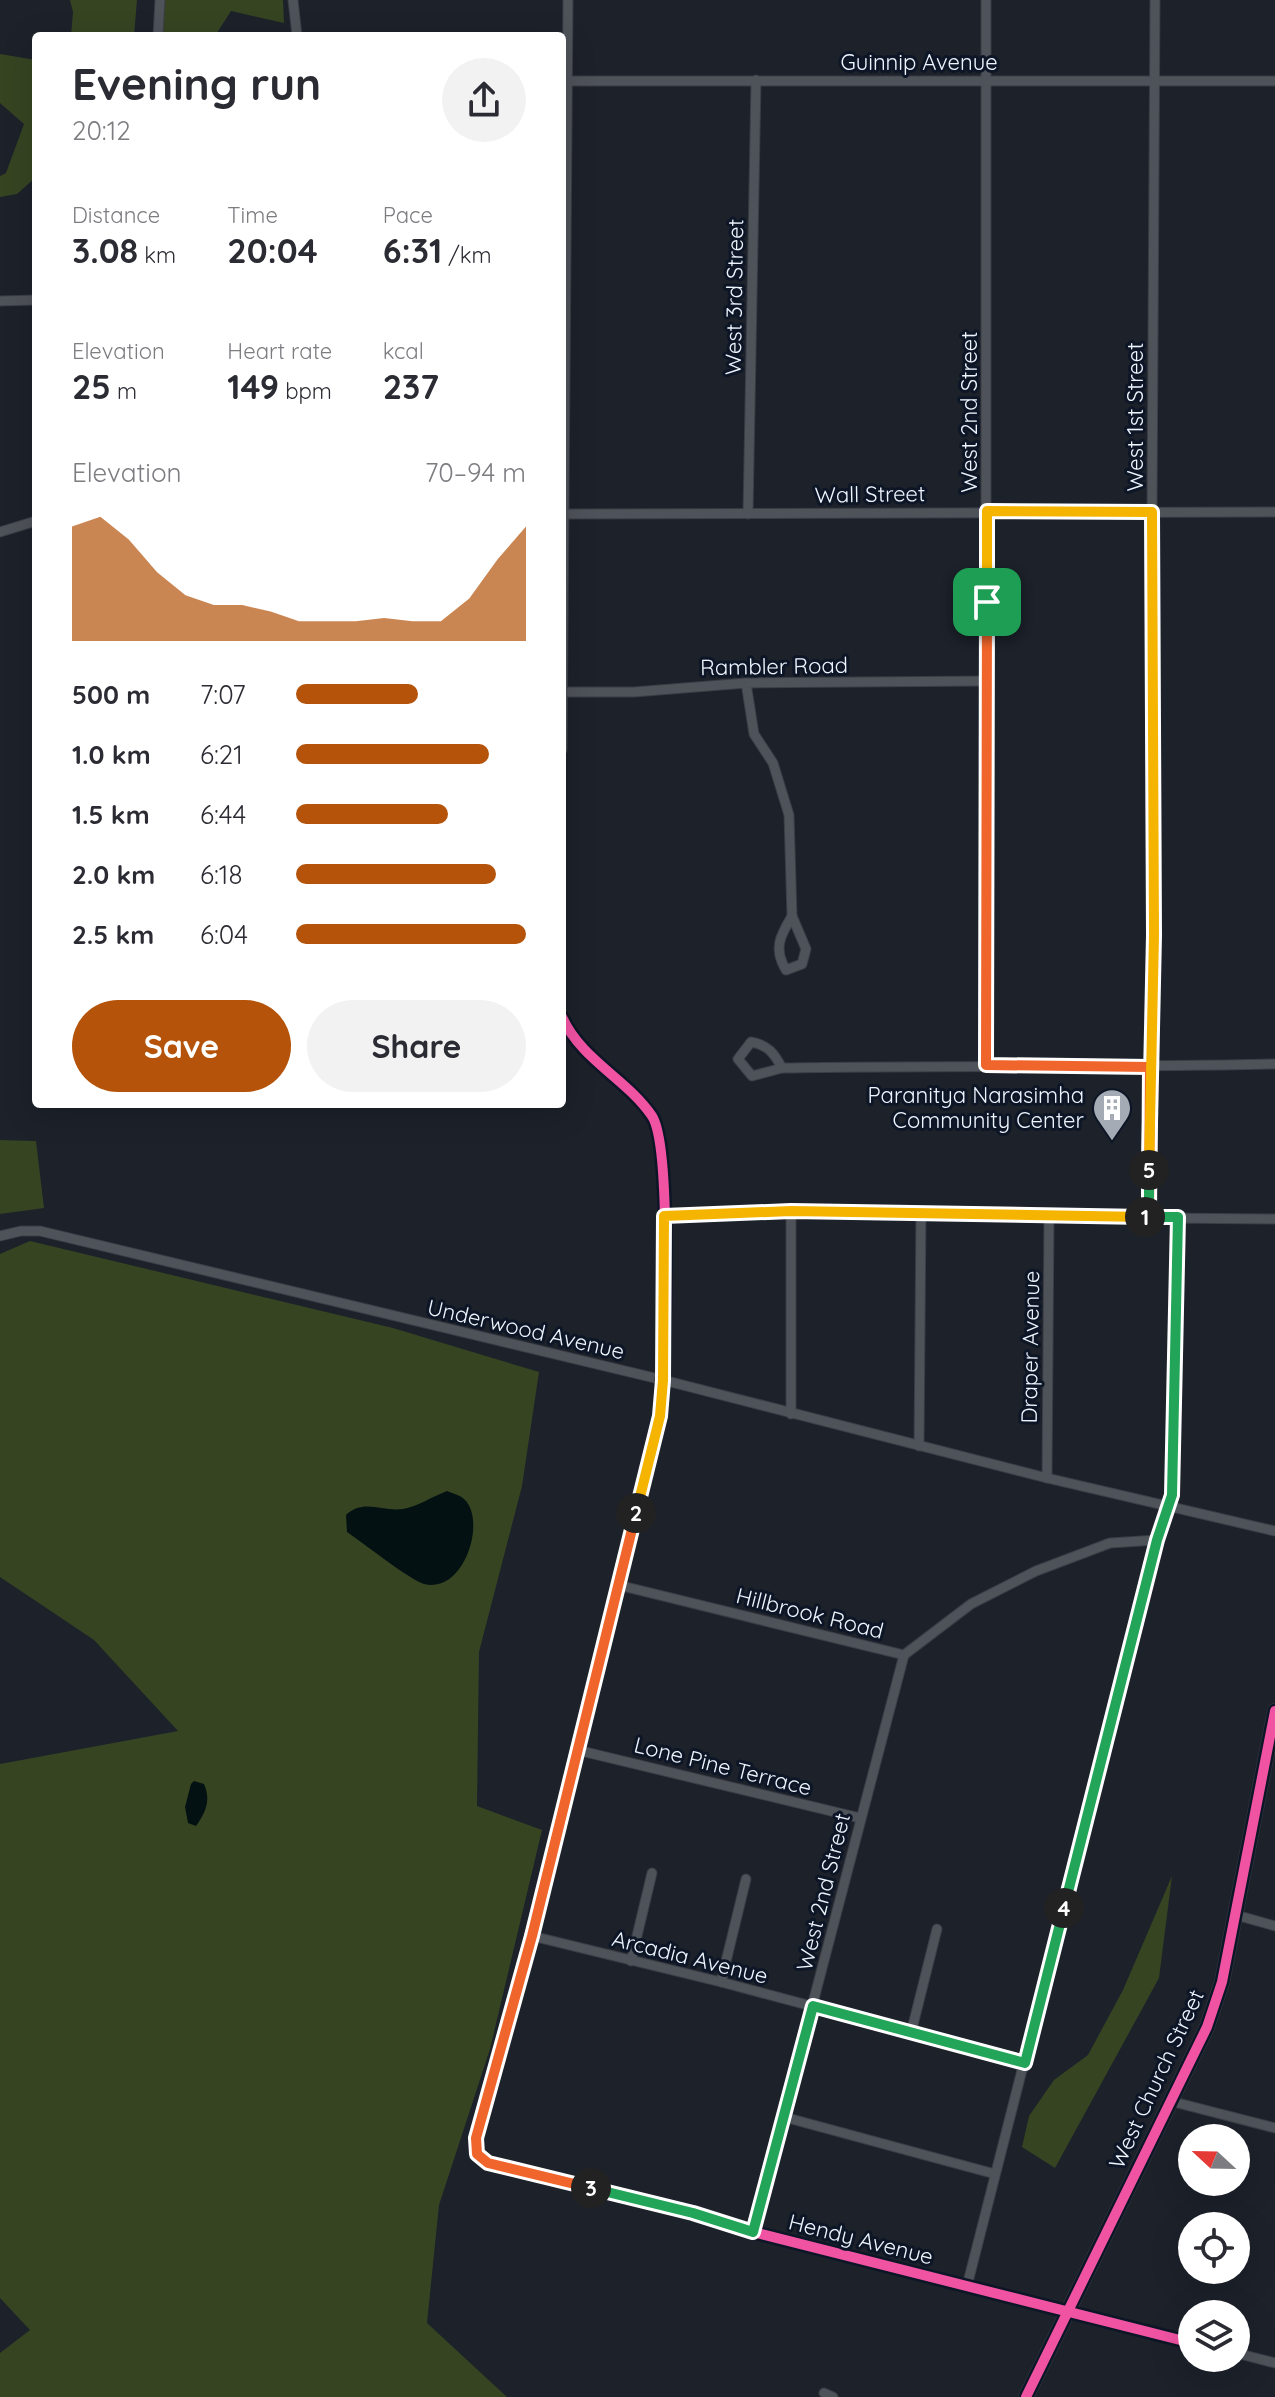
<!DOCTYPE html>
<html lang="en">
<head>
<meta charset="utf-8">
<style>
  :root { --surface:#fff; --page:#f2f2f3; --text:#2b2b33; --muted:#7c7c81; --accent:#b45309 }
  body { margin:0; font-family:Quicksand,sans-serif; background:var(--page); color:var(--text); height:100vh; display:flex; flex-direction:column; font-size:30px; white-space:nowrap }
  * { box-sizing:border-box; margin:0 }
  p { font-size:26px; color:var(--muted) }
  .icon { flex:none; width:44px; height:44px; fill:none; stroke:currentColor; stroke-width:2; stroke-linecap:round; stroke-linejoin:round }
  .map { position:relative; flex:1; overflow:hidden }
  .drawer { position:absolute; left:32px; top:32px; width:534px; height:1076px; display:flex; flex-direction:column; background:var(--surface); border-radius:8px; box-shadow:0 8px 32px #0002 }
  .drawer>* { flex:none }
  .needle { width:52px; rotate:292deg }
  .fabs { position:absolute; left:1178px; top:2124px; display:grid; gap:16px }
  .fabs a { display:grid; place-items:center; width:72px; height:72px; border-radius:50%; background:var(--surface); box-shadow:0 8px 32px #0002; font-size:40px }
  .pin { position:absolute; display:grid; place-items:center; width:68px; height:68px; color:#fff; margin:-34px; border-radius:16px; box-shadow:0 4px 12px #0006 }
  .km { position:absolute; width:40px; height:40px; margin:-20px; border-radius:50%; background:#222; color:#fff; font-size:22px; line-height:40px; text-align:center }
  .round { display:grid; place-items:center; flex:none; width:84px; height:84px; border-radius:42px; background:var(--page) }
  .overview { display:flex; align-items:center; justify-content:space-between; height:136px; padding:0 40px }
  h1 { font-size:44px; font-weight:700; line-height:60px }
  .figures { display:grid; grid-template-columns:repeat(3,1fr); gap:12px; height:136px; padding:8px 40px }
  .figures div { display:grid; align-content:center }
  .figures b { font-size:34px; font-weight:700 }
  .figures small { font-size:22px; font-weight:400 }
  .figures p { font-size:22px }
  .chart { height:224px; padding:16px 40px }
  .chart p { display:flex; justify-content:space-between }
  .chart svg { width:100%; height:144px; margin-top:8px; fill:var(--accent); opacity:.7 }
  .button { display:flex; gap:16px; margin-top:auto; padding:16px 40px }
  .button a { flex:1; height:92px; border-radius:48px; background:var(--accent); color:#fff; font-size:32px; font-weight:700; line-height:92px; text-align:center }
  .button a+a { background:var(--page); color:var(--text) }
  ul { padding:0 40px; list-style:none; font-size:26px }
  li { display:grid; grid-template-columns:128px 96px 1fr; align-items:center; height:60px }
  li i { height:20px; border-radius:10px; background:var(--accent) }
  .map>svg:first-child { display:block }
  .green { fill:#364422 }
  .water { fill:#031113 }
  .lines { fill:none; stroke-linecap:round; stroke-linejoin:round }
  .minor-casing { stroke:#3a3d45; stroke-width:11 }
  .primary-casing { stroke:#3a3d45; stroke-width:16 }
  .minor { stroke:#4e5259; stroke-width:9 }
  .primary { stroke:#585756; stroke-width:14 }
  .cycleway-casing { stroke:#0d1626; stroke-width:15 }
  .cycleway { stroke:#f153a3; stroke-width:10 }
  .split-1-casing { stroke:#fff; stroke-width:16 }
  .split-2-casing { stroke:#fff; stroke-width:16 }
  .split-3-casing { stroke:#fff; stroke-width:16 }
  .split-4-casing { stroke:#fff; stroke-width:16 }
  .split-5-casing { stroke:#fff; stroke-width:16 }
  .split-6-casing { stroke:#fff; stroke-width:16 }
  .split-1 { stroke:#f0652b; stroke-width:10 }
  .split-2 { stroke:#f5b400; stroke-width:10 }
  .split-3 { stroke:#f0652b; stroke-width:10 }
  .split-4 { stroke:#22a559; stroke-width:10 }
  .split-5 { stroke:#22a559; stroke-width:10 }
  .split-6 { stroke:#f5b400; stroke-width:10 }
  .labels { text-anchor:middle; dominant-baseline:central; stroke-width:6; stroke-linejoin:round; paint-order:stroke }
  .street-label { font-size:22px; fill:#eff5fe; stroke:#0d1626 }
  .poi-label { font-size:22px; fill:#eff5fe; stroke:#0d1626; text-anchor:end }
</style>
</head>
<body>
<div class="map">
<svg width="1275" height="2397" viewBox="0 0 1275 2397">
  <rect width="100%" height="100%" fill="#1c212a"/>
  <g class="green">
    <path d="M70 0H137L134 36H71L73 12Z"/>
    <path d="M163 0H283L284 23 231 11 215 36H162Z"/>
    <path d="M0 54 36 60V177L17 194 0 197V176L6 173 24 124 0 103Z"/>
    <path d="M0 1140 36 1141 44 1208 0 1214Z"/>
    <path d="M30 1241 393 1328 539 1372 522 1486 479 1652 477 1806 542 1830 490 2049 439 2205 427 2323 507 2397H0V2353L30 2330 0 2298V1764L178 1731 94 1640 0 1577V1254Z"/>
    <path d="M1172 1876 1159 1978 1055 2168 1022 2147 1029 2116 1054 2080 1088 2055 1123 1990Z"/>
  </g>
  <g class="water">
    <path d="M447 1491C451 1493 460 1495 464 1499 487 1519 465 1594 424 1584 410 1580 362 1542 347 1532L346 1515C363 1498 383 1512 403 1509 417 1507 433 1496 447 1491Z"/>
    <path d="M194 1781 204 1784C211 1800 206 1812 196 1826L188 1823 185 1807 191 1784Z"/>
  </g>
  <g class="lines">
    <g class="minor-casing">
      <g id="minor">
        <path d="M293 0 297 36"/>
        <path d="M986 0V1065"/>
        <path d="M158 36 160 0"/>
        <path d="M562 81H1275"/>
        <path d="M0 301 36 300"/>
        <path d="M562 514 1275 512"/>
        <path d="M748 514 756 80"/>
        <path d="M0 532 36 521"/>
        <path d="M746 683 754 734 773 763 789 815 792 916"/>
        <path d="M562 692H634L746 683 987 681"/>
        <path d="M562 750 568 0"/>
        <path d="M792 916 806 949 802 964 786 970C773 949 780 936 792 916Z"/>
        <path d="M562 1017C582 1061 626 1078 652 1116 673 1148 664 1368 660 1416L532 1936 476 2138 477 2154 488 2163 693 2213 753 2232 1192 2343"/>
        <path d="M751 1042C768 1045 774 1053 782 1068L752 1076 738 1059Z"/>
        <path d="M782 1068C946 1065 1111 1068 1275 1064"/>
        <path d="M664 1216 791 1211 1049 1217 1275 1219"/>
        <path d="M1149 1217 1154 935 1152 512 1155 0"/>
        <path d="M0 1236 21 1231H40L663 1380 1047 1478 1275 1531"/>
        <path d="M791 1414V1211"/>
        <path d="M919 1446 921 1212"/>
        <path d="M1047 1478 1049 1217"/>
        <path d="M618 1585 904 1655 971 1604 1036 1571 1110 1543 1157 1540"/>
        <path d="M577 1750 860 1818"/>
        <path d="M1236 1915 1275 1926"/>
        <path d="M532 1936 721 1982 1025 2063"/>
        <path d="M631 1961 652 1873"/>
        <path d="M721 1982 746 1879"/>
        <path d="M911 2033 937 1929"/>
        <path d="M1170 2101 1275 2128"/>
        <path d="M784 2117 995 2174"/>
        <path d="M753 2232 904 1655"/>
        <path d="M967 2286 1157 1540 1172 1495 1178 1217"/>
        <path d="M1236 2353 1275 2363"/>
        <path d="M824 2393 833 2397"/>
      </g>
    </g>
    <g class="primary-casing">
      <path id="primary" d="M1026 2397 1207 2027 1222 1982 1275 1711"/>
    </g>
    <use href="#minor" class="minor"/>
    <use href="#primary" class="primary"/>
    <g class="cycleway-casing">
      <g id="cycleway">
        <path d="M562 1017C582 1061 626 1078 652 1116 673 1148 664 1368 660 1416L532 1936 476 2138 477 2154 488 2163 693 2213 753 2232 1192 2343"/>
        <path d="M1026 2397 1207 2027 1222 1982 1275 1711"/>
      </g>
    </g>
    <use href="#cycleway" class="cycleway"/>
  </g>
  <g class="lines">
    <g class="split-1-casing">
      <path id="split-1" d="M987 602 986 1065 1150 1067 1149 1217H1145"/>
    </g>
    <g class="split-2-casing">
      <path id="split-2" d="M636 1513 660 1416 663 1380 664 1216 791 1211 1145 1217"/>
    </g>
    <g class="split-3-casing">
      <path id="split-3" d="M591 2188 488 2163 477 2154 476 2138 532 1936 636 1513"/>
    </g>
    <g class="split-4-casing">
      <path id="split-4" d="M591 2188 693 2213 753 2232 813 2006 1025 2063 1064 1908"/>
    </g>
    <g class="split-5-casing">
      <path id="split-5" d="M1064 1908 1157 1540 1172 1495 1178 1217H1149V1170"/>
    </g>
    <g class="split-6-casing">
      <path id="split-6" d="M987 602V511L1152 512 1154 935 1149 1170"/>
    </g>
    <use href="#split-1" class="split-1"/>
    <use href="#split-2" class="split-2"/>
    <use href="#split-3" class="split-3"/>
    <use href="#split-4" class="split-4"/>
    <use href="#split-5" class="split-5"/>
    <use href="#split-6" class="split-6"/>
  </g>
  <defs>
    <g id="building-pin" transform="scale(2)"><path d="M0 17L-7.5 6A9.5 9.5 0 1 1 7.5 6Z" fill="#a5abb4" stroke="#0d1626"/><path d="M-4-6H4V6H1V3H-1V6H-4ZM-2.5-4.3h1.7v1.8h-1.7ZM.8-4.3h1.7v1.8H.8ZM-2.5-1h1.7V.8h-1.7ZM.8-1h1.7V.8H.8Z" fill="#fff"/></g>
  </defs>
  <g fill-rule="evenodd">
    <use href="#building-pin" x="1112" y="1108"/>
  </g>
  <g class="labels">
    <g class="street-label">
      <text x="919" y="62">Guinnip Avenue</text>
      <text transform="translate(734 297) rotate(-89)">West 3rd Street</text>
      <text transform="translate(969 412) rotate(-90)">West 2nd Street</text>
      <text transform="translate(1135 417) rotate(-90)">West 1st Street</text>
      <text transform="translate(870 494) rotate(-1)">Wall Street</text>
      <text transform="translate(774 666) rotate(-1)">Rambler Road</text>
      <text transform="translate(526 1329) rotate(13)">Underwood Avenue</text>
      <text transform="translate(1030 1347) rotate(-89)">Draper Avenue</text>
      <text transform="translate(810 1613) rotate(14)">Hillbrook Road</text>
      <text transform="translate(723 1766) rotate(14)">Lone Pine Terrace</text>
      <text transform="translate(823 1892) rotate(-76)">West 2nd Street</text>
      <text transform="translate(690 1957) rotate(14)">Arcadia Avenue</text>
      <text transform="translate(1156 2079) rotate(-65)">West Church Street</text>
      <text transform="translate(861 2239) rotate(14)">Hendy Avenue</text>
    </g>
    <g class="poi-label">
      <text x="1084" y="1095">Paranitya Narasimha<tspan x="1084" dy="25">Community Center</tspan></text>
    </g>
  </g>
</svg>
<div class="fabs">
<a><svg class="needle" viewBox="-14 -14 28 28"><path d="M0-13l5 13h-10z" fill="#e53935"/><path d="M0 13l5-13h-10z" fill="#7c7c81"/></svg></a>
<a><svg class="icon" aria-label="locate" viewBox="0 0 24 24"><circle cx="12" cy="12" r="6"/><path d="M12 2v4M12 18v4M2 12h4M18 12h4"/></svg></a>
<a><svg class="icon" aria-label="layers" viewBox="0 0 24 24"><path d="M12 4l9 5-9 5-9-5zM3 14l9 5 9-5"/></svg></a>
</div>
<div class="pin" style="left:987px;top:602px;background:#1e9e55"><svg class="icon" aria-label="arrive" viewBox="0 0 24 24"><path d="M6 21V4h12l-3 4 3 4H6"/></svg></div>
<b class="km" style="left:1145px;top:1217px">1</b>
<b class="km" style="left:636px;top:1513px">2</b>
<b class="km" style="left:591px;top:2188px">3</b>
<b class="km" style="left:1064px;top:1908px">4</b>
<b class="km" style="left:1149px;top:1170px">5</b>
<section class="drawer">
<div class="overview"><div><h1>Evening run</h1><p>20:12</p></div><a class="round"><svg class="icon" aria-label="share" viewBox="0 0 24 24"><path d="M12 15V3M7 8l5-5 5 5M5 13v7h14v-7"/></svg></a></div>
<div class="figures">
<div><p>Distance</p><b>3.08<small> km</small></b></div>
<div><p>Time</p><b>20:04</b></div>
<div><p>Pace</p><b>6:31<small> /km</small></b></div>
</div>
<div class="figures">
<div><p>Elevation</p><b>25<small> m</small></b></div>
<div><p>Heart rate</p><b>149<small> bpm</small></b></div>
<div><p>kcal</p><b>237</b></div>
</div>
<div class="chart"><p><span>Elevation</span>70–94 m</p>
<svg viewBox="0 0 160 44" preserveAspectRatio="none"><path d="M0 44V9L10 6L20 13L30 23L40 30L50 33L60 33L70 35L80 38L90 38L100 38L110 37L120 38L130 38L140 31L150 19L160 9V44z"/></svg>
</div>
<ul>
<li><b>500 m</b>7:07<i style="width:53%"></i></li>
<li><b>1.0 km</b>6:21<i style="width:84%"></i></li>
<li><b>1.5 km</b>6:44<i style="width:66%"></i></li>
<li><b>2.0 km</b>6:18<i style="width:87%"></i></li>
<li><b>2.5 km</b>6:04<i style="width:100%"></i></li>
</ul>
<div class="button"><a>Save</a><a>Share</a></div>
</section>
</div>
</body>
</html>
